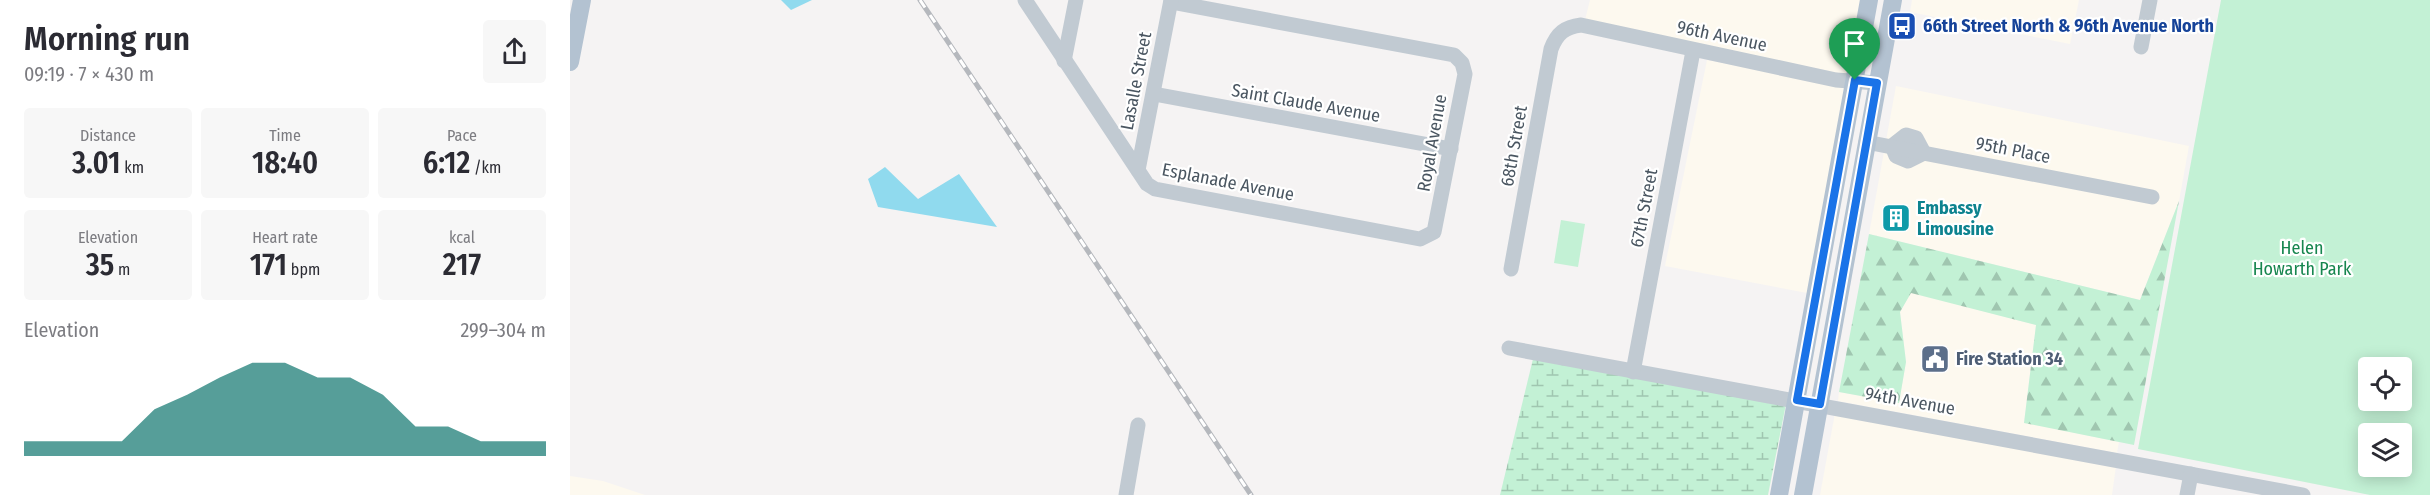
<!DOCTYPE html>
<html lang="en">
<head>
<meta charset="utf-8">
<style>
  :root { --surface:#fff; --page:#f7f7f7; --text:#2b2b33; --muted:#7c7c81; --accent:#0f766e }
  body { margin:0; font-family:"Fira Sans Condensed",sans-serif; background:var(--page); color:var(--text); height:100vh; display:flex; flex-direction:column; font-size:22px; white-space:nowrap }
  * { box-sizing:border-box; margin:0 }
  p { font-size:20px; color:var(--muted) }
  .icon { flex:none; width:33px; height:33px; fill:none; stroke:currentColor; stroke-width:2; stroke-linecap:round; stroke-linejoin:round }
  .map { position:relative; flex:1; overflow:hidden }
  .side { display:flex; flex-direction:column; background:var(--surface); width:570px }
  .side>* { flex:none }
  .controls { position:absolute; left:1788px; top:357px; display:grid; gap:12px }
  .controls a { display:grid; place-items:center; width:54px; height:54px; border-radius:6px; background:var(--surface); box-shadow:0 3px 15px #0003; font-size:30px }
  .pin { position:absolute; display:grid; place-items:center; width:51px; height:51px; color:#fff; margin:-62px -26px; border-radius:50% 50% 50% 0; rotate:-45deg; box-shadow:0 0 6px #0007 }
  .pin .icon { rotate:45deg }
  .round { display:grid; place-items:center; flex:none; width:63px; height:63px; border-radius:6px; background:var(--page) }
  .summary { display:flex; align-items:center; justify-content:space-between; height:102px; padding:0 24px }
  h1 { font-size:33px; font-weight:600; line-height:45px }
  .metrics { display:grid; grid-template-columns:repeat(3,1fr); gap:9px; height:102px; padding:6px 24px }
  .metrics div { display:grid; align-content:center; border-radius:6px; background:var(--page); text-align:center }
  .metrics b { font-size:30px; font-weight:600 }
  .metrics small { font-size:16px; font-weight:400 }
  .metrics p { font-size:16px }
  .chart { height:168px; padding:12px 24px }
  .chart p { display:flex; justify-content:space-between }
  .chart svg { width:100%; height:108px; margin-top:6px; fill:var(--accent); opacity:.7 }
  main { display:flex; flex:1; min-height:0 }
  .map>svg:first-child { display:block }
  .commercial { fill:#fdf9ef }
  .green { fill:#c3f1d5; fill-rule:evenodd }
  .forest { fill:url(#forest-firs) }
  .wetland { fill:url(#wetland-marsh) }
  .water { fill:#90daee }
  .lines { fill:none; stroke-linecap:round; stroke-linejoin:round }
  .minor { stroke:#c1cad2; stroke-width:15 }
  .major { stroke:#b3c2d1; stroke-width:18 }
  .rail-casing { stroke:#b5b8bd; stroke-width:5 }
  .rail { stroke:#fff; stroke-width:3; stroke-dasharray:9; stroke-linecap:butt }
  .route-casing { stroke:#fff; stroke-width:12 }
  .route { stroke:#1a73e8; stroke-width:8 }
  .labels { text-anchor:middle; dominant-baseline:central; stroke-width:4.5; stroke-linejoin:round; paint-order:stroke }
  .transit-label { font-size:18px; font-weight:bold; fill:#164399; stroke:#fff; text-anchor:start }
  .street-label { font-size:18px; fill:#4a5661; stroke:#fff }
  .culture-label { font-size:18px; font-weight:bold; fill:#0d838f; stroke:#fff; text-anchor:start }
  .park-label { font-size:18px; fill:#17864f; stroke:#fff }
  .service-label { font-size:18px; font-weight:bold; fill:#4e5e75; stroke:#fff; text-anchor:start }
</style>
</head>
<body>
<main>
<section class="side">
<div class="summary"><div><h1>Morning run</h1><p>09:19 · 7 × 430 m</p></div><a class="round"><svg class="icon" aria-label="share" viewBox="0 0 24 24"><path d="M12 15V3M7 8l5-5 5 5M5 13v7h14v-7"/></svg></a></div>
<div class="metrics">
<div><p>Distance</p><b>3.01<small> km</small></b></div>
<div><p>Time</p><b>18:40</b></div>
<div><p>Pace</p><b>6:12<small> /km</small></b></div>
</div>
<div class="metrics">
<div><p>Elevation</p><b>35<small> m</small></b></div>
<div><p>Heart rate</p><b>171<small> bpm</small></b></div>
<div><p>kcal</p><b>217</b></div>
</div>
<div class="chart"><p><span>Elevation</span>299–304 m</p>
<svg viewBox="0 0 160 44" preserveAspectRatio="none"><path d="M0 44V38L10 38L20 38L30 38L40 25L50 19L60 12L70 6L80 6L90 12L100 12L110 19L120 32L130 32L140 38L150 38L160 38V44z"/></svg>
</div>
</section>
<div class="map">
<svg width="1860" height="495" viewBox="0 0 1860 495">
  <defs>
    <pattern id="forest-firs" width="22" height="20" patternUnits="userSpaceOnUse" patternTransform="scale(1.5)"><rect width="22" height="20" fill="#c3f1d5"/><path d="M5 1l3.5 6h-7zM16 11l3.5 6h-7z" fill="#a0c6b0"/></pattern>
    <pattern id="wetland-marsh" width="20" height="14" patternUnits="userSpaceOnUse" patternTransform="scale(1.5)"><rect width="20" height="14" fill="#c3f1d5"/><path d="M1 5h8M5 5V1M11 12h8M15 12V8" fill="none" stroke="#a0c6b0"/></pattern>
  </defs>
  <rect width="100%" height="100%" fill="#f5f3f3"/>
  <g class="commercial">
    <path d="M1020 0H1293L1278 74H1267L1015 20Z"/>
    <path d="M1342 0H1509L1500 44 1340 12Z"/>
    <path d="M1137 60 1276 86 1237 293 1095 266Z"/>
    <path d="M1326 86 1619 146 1609 201 1570 300 1299 234Z"/>
    <path d="M1341 292 1466 325 1454 422 1549 442 1547 453 1268 401 1269 392 1329 402 1336 362 1330 312Z"/>
    <path d="M1265 413 1546 466 1542 495H1250Z"/>
    <path d="M0 476 33 481 75 495H0Z"/>
  </g>
  <g class="green">
    <path d="M1651 0H1860V495H1800L1568 449ZM1798 368H1832V400H1798ZM1798 434H1832V466H1798Z"/>
    <path d="M991 220 1015 224 1008 267 984 263Z"/>
  </g>
  <path class="forest" d="M1609 201 1564 445 1454 423 1466 325 1341 293 1330 312 1336 362 1329 403 1269 392 1299 234 1570 300Z"/>
  <path class="wetland" d="M963 359 1216 404 1198 495H930Z"/>
  <g class="water">
    <path d="M211 0H242L221 10Z"/>
    <path d="M315 167 348 199 389 174 427 227 308 207 298 179Z"/>
  </g>
  <g class="lines">
    <g class="minor">
      <path d="M455 0 577 184 585 189 850 239 864 232 895 74 892 63 884 55 601 2"/>
      <path d="M1571 47 1580 0"/>
      <path d="M494 61 506 0"/>
      <path d="M584 94 881 149"/>
      <path d="M1336 135 1346 138 1354 153 1338 161 1326 156 1322 146Z"/>
      <path d="M1296 142 1582 197"/>
      <path d="M568 170 601 0"/>
      <path d="M941 269 981 49C987 33 995 27 1011 25L1266 80 1307 83"/>
      <path d="M939 348 1733 495"/>
      <path d="M1063 372 1123 51"/>
      <path d="M556 495 568 425"/>
      <path d="M1617 495 1621 474"/>
    </g>
    <g class="major">
      <path d="M0 62 12 0"/>
      <path d="M1209 495 1299 0"/>
      <path d="M1233 495 1323 0"/>
    </g>
    <g class="rail-casing">
      <path id="rail" d="M350 0 681 495"/>
    </g>
    <use href="#rail" class="rail"/>
  </g>
  <g class="lines">
    <g class="route-casing">
      <path id="route" d="M1285 80 1307 83 1250 404 1227 400Z"/>
    </g>
    <use href="#route" class="route"/>
  </g>
  <defs>
    <g id="bus-square" transform="scale(1.5)"><rect x="-9" y="-9" width="18" height="18" rx="4" fill="#1a4fb4" stroke="#fff"/><path d="M-5-6H5V4H4V6H2V4H-2V6H-4V4H-5ZM-3.5-4V0h7V-4ZM-3.5 1.2v1.5H-2V1.2ZM2 1.2v1.5H3.5V1.2Z" fill="#fff"/></g>
    <g id="building-square" transform="scale(1.5)"><rect x="-9" y="-9" width="18" height="18" rx="4" fill="#0f9aa8" stroke="#fff"/><path d="M-4-6H4V6H1V3H-1V6H-4ZM-2.5-4.3h1.7v1.8h-1.7ZM.8-4.3h1.7v1.8H.8ZM-2.5-1h1.7V.8h-1.7ZM.8-1h1.7V.8H.8Z" fill="#fff"/></g>
    <g id="civic-square" transform="scale(1.5)"><rect x="-9" y="-9" width="18" height="18" rx="4" fill="#5c6f8a" stroke="#fff"/><path d="M-.6-6.5H3V-4.5H.6V-3L4-1V1h2V6H-6V1h2V-1L-.6-3ZM-1.2 2.5V6h2.4V2.5Z" fill="#fff"/></g>
  </defs>
  <g fill-rule="evenodd">
    <use href="#bus-square" x="1332" y="26"/>
    <use href="#building-square" x="1326" y="218"/>
    <use href="#civic-square" x="1365" y="359"/>
  </g>
  <g class="labels">
    <g class="transit-label">
      <text x="1353" y="26">66th Street North &amp; 96th Avenue North</text>
    </g>
    <g class="street-label">
      <text transform="translate(1152 36) rotate(12)">96th Avenue</text>
      <text transform="translate(566 81) rotate(-79)">Lasalle Street</text>
      <text transform="translate(736 103) rotate(10)">Saint Claude Avenue</text>
      <text transform="translate(862 143) rotate(-80)">Royal Avenue</text>
      <text transform="translate(944 146) rotate(-80)">68th Street</text>
      <text transform="translate(1443 150) rotate(11)">95th Place</text>
      <text transform="translate(658 182) rotate(11)">Esplanade Avenue</text>
      <text transform="translate(1074 208) rotate(-79)">67th Street</text>
      <text transform="translate(1340 401) rotate(10)">94th Avenue</text>
    </g>
    <g class="culture-label">
      <text x="1347" y="208">Embassy<tspan x="1347" dy="21">Limousine</tspan></text>
    </g>
    <g class="park-label">
      <text x="1732" y="248">Helen<tspan x="1732" dy="21">Howarth Park</tspan></text>
    </g>
    <g class="service-label">
      <text x="1386" y="359">Fire Station 34</text>
    </g>
  </g>
</svg>
<div class="controls">
<a><svg class="icon" aria-label="locate" viewBox="0 0 24 24"><circle cx="12" cy="12" r="6"/><path d="M12 2v4M12 18v4M2 12h4M18 12h4"/></svg></a>
<a><svg class="icon" aria-label="layers" viewBox="0 0 24 24"><path d="M12 4l9 5-9 5-9-5zM3 14l9 5 9-5"/></svg></a>
</div>
<div class="pin" style="left:1285px;top:80px;background:#1e9e55"><svg class="icon" aria-label="arrive" viewBox="0 0 24 24"><path d="M6 21V4h12l-3 4 3 4H6"/></svg></div>
</div>
</main>
</body>
</html>
